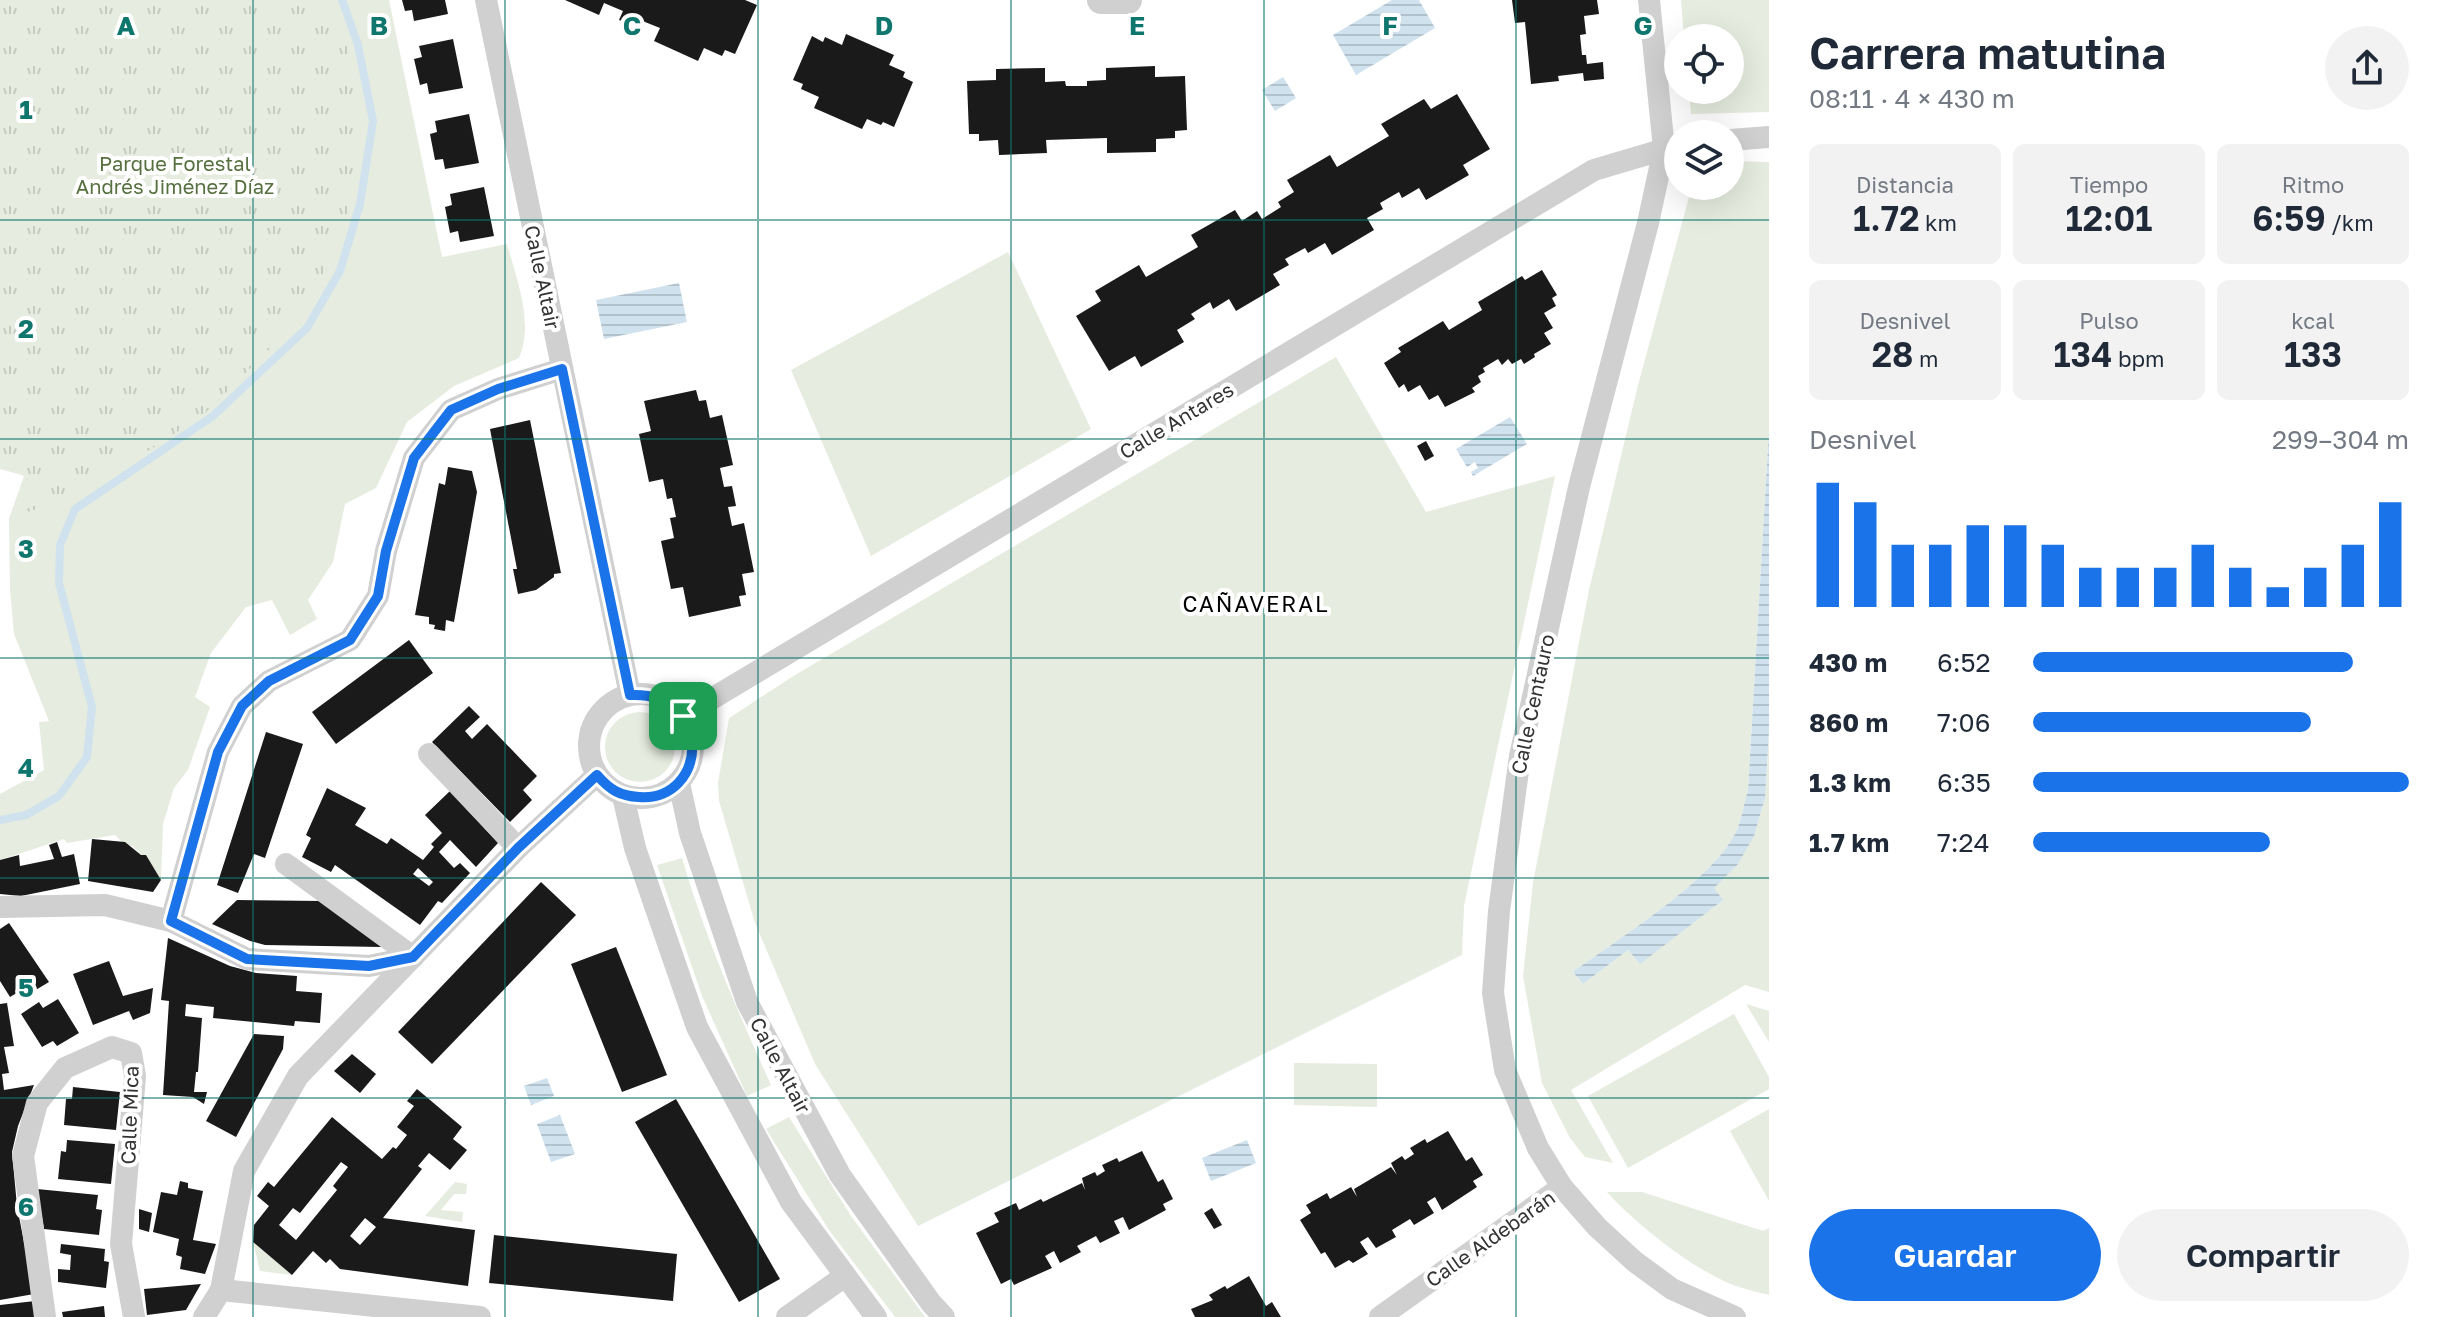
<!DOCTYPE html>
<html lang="es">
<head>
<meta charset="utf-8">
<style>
  :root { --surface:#fff; --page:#f2f2f3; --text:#1f2937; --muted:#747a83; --accent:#1a73e8 }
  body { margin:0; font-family:"Golos Text",sans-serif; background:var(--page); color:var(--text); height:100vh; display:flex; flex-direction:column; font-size:30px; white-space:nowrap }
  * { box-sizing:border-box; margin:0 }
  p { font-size:26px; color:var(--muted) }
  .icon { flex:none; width:44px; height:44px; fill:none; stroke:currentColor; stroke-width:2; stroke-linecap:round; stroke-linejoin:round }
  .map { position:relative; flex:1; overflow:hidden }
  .details { display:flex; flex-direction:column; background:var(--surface); width:680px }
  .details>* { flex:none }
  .tools { position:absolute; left:1664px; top:24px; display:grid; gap:16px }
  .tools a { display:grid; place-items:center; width:80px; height:80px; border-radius:50%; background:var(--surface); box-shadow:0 8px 32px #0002; font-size:40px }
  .pin { position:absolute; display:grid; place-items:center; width:68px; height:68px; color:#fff; margin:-34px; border-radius:16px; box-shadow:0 4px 12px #0006 }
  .round { display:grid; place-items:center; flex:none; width:84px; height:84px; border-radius:42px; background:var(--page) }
  .headline { display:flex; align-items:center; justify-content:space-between; height:136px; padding:0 40px }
  h1 { font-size:44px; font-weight:600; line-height:60px }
  .stats { display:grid; grid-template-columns:repeat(3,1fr); gap:12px; height:136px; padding:8px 40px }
  .stats div { display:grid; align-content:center; border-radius:12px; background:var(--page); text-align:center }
  .stats b { font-size:34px; font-weight:600 }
  .stats small { font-size:22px; font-weight:400 }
  .stats p { font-size:22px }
  .chart { height:224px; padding:16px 40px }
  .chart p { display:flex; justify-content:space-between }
  .chart svg { width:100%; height:144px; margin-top:8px; stroke:var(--accent); stroke-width:6 }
  .primary-button { display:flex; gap:16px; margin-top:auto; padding:16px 40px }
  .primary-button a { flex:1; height:92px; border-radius:48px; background:var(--accent); color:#fff; font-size:32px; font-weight:600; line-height:92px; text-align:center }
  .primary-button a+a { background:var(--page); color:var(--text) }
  ul { padding:0 40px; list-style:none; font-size:26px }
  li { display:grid; grid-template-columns:128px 96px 1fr; align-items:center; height:60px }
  li i { height:20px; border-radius:10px; background:var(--accent) }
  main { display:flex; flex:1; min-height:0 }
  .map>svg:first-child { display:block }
  .green { fill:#e6ecdf }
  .park { fill:url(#park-tufts) }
  .water { fill:url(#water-rules) }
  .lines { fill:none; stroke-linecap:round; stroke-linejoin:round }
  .stream { stroke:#cfe2ee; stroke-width:8 }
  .building { fill:#1a1a1a; fill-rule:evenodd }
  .minor { stroke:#d0d0d0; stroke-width:22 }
  .tertiary { stroke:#d0d0d0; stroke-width:28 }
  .route-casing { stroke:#fff; stroke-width:16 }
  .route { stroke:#1a73e8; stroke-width:10 }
  .grid { fill:none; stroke:#0f766e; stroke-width:2; stroke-opacity:0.55 }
  .labels { text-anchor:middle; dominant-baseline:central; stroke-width:8; stroke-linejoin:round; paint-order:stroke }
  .park-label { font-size:20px; fill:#56703f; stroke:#fff }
  .street-label { font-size:20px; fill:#333; stroke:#fff }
  .neighbourhood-label { font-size:22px; letter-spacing:2px; fill:#000; stroke:#fff }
  .grid-label { font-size:26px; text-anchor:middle; font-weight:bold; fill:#0f766e; stroke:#fff; stroke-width:8; stroke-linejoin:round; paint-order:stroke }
</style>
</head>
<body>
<main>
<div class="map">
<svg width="1769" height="1317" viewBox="0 0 1769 1317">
  <defs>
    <pattern id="park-tufts" width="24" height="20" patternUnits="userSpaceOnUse" patternTransform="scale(2)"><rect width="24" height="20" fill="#e6ecdf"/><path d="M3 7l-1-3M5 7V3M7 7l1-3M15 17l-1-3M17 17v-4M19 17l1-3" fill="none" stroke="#c6cbc0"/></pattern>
    <pattern id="water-rules" width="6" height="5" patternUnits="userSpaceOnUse" patternTransform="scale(2)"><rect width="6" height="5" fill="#cfe2ee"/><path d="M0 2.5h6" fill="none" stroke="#b2c2cd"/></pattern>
  </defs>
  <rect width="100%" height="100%" fill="#fff"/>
  <g class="green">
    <path d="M229 0H389L442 257 507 244C517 280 534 324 519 358L454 386 407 422 376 488 345 504 333 562 308 600 317 619 290 635 272 600 246 607 211 653 195 697 210 707 188 770 174 788 163 824 161 880 146 855H141L133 846 125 845 115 835 67 843 64 839 0 860V794L44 770 39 722 49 721 14 634 10 589 9 519 24 476 22 475Z"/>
    <path d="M1681 0H1769V112L1691 114 1689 90H1730V38H1684Z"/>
    <path d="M1730 161 1769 162V429L1748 790C1744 804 1742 819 1736 832 1713 880 1618 939 1573 972L1583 984 1628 950 1639 963 1722 901 1713 888C1767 835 1765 803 1769 732V992L1745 985 1571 1090 1613 1163 1585 1157 1570 1138 1542 1083 1523 976 1533 883 1589 590 1638 385 1692 186H1730Z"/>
    <path d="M1008 252 1091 429 871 556 791 370Z"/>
    <path d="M1336 357 1426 512 1555 476 1464 906 1462 955 918 1226 815 1064 755 923 719 801 718 783 729 718 795 675Z"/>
    <circle cx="640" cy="747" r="35"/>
    <path d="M682 858C705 937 737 1010 771 1085L747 1096 702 996 657 865Z"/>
    <path d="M1746 1004 1769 1011V1042Z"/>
    <path d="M1734 1014 1769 1077V1089L1628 1168 1588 1096Z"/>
    <path d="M1294 1063 1377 1064V1107L1294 1105Z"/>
    <path d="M1769 1109V1201L1730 1131Z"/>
    <path d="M789 1117 851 1216 925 1317H895L829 1230 766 1129Z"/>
    <path d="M455 1182 467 1184 466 1194H454L441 1210 463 1212 462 1222 425 1216Z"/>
    <path d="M1607 1192H1642L1763 1231 1769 1228V1295C1757 1292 1744 1289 1733 1285 1691 1268 1637 1225 1607 1192Z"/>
    <path d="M253 1242 292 1275 260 1271Z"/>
  </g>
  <path class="park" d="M0 0H332L348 51 357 99 359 144 346 219 334 253 314 298 278 341 203 415 110 476 71 496 9 519 25 476 0 469Z"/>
  <g class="water">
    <path d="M1392 0H1419L1435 28 1356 75 1333 35Z"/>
    <path d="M1283 77 1296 98 1275 111 1262 90Z"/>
    <path d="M679 283 687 322 604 339 596 300Z"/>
    <path d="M1510 417 1527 444 1473 476 1471 472 1478 468 1475 462 1467 467 1456 449Z"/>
    <path d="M1769 429V732L1765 798 1754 836 1738 864 1714 888 1723 900 1640 964 1628 950 1583 984 1573 972C1618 939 1713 880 1736 832 1742 819 1744 803 1748 790Z"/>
    <path d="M547 1078 554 1096 531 1105 524 1086Z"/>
    <path d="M560 1115 575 1154 551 1162 537 1124Z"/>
    <path d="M1247 1140 1256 1163 1211 1181 1202 1158Z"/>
  </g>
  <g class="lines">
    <path class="stream" d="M0 820 26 815 59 796 87 757 92 707 59 583 60 545 75 509 213 416 307 328 340 271 360 204 373 121 358 45 342 0"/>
  </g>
  <g class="building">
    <path d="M402 0H445L448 14 414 21 412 10 405 11Z"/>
    <path d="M565 0H745L757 5 735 54 725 50 722 56 704 48 698 61 654 41 660 28 640 20 637 28 619 20 623 11 604 3 599 15Z"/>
    <path d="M1512 0H1597L1599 14 1584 16 1586 34 1580 35 1582 55H1586L1587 64 1603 62 1604 79 1584 81 1583 73 1558 76 1559 81 1531 84 1525 22 1515 23Z"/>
    <path d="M846 34 894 55 889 65 905 72 903 77 913 82 894 127 883 122 881 125 867 119 862 129 814 108 819 97 801 89 803 84 793 80 812 36 823 42 825 37 842 45Z"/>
    <path d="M453 39 463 88 429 94 427 83 420 85 414 59 422 57 419 46Z"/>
    <path d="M1155 66V77L1185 76 1187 130 1175 131V138L1156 139V152L1107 153V138L1046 140 1047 153 999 155 998 140 979 141V134H969L967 81 996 80V69L1045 68V82L1065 81 1066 86H1087V81L1106 80V68Z"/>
    <path d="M1457 94 1490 149 1463 165 1469 175 1426 200 1419 188 1402 198 1399 192 1380 203 1383 209 1367 218 1374 230 1332 255 1325 243 1308 253 1305 248 1285 259 1289 265 1273 274 1280 285 1236 311 1229 299 1213 309 1210 302 1191 314 1195 319 1177 330 1184 342 1141 367 1135 356 1109 371 1076 316 1101 301 1095 291 1139 265 1146 277 1198 247 1191 235 1235 210 1242 221 1257 211 1262 219 1281 207 1278 202 1294 192 1287 180 1330 155 1337 167 1389 136 1381 124 1424 99 1431 109Z"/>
    <path d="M469 114 479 163 445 169 443 159 435 160 430 134 437 132 435 121Z"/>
    <path d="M484 187 494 236 460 242 458 231 450 233 445 207 452 205 450 194Z"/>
    <path d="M1542 270 1557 295 1552 298 1556 306 1544 313 1553 328 1544 333 1551 344 1534 354 1535 357 1524 364 1521 359 1512 364 1508 359 1502 365 1498 359 1483 368 1485 372 1478 376 1481 382 1472 388 1475 392 1445 407 1438 395 1429 400 1420 385 1408 392 1404 384 1399 388 1384 363 1401 352 1398 348 1443 321 1449 330 1482 310 1478 302 1522 276 1525 280Z"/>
    <path d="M696 390 699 401 706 400 710 418 722 415 733 465 720 468 724 487 732 486 736 506 728 507 732 526 744 523 754 572 742 574 746 595 739 596 741 606 689 617 683 587 671 589 661 541 674 538 670 518 676 517 672 498 667 499 663 479 649 482 639 434 651 431 644 401Z"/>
    <path d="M530 420 561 573 554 574V577L536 590 518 594 513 569H517L490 429Z"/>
    <path d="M1426 441 1434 456 1425 461 1417 446Z"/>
    <path d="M448 467 472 471 477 492 454 622 446 620 445 631 434 629 435 625 429 624V617L415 615 439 483 445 485Z"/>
    <path d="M409 640 433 673 336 744 312 712Z"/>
    <path d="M469 706 480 717 465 731 472 739 487 724 537 776 523 790 532 800 510 822 432 742Z"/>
    <path d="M266 732 303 744 265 858 254 854 238 893 217 885Z"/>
    <path d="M327 788 366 808 355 825 387 844 391 838 423 860 434 847 431 844 442 833 425 815 450 791 498 843 476 867 450 840 439 852 454 868 460 863 470 873 442 903 438 901 420 925 335 865 331 872 302 857 311 838 306 835ZM418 868 433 882 429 886 413 874Z"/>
    <path d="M92 839 125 842 141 855H146L161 880 153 892 88 881Z"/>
    <path d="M57 842 62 857 74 854 80 884 21 896 0 894V860L19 855 20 866 54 859 49 845Z"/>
    <path d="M541 882 576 915 432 1064 398 1032Z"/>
    <path d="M237 900 322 901 382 947 265 945 250 941 212 924Z"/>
    <path d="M9 923 49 982 24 997 20 991 10 997 0 981V929Z"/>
    <path d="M168 938 230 966 256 973 297 976 296 991 322 993 320 1023 295 1021 294 1026 213 1018 214 1007 186 1004 185 1016 202 1018 198 1072H196L194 1092H207L204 1104 193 1097 163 1095 169 1001 161 1000Z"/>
    <path d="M616 947 667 1075 622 1092 571 964Z"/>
    <path d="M109 961 123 996 153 988 150 1013 133 1020 129 1011 93 1025 73 974Z"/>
    <path d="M58 999 79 1033 57 1046 53 1041 42 1047 21 1014 39 1002 43 1008Z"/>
    <path d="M7 1003 14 1046 4 1047 9 1073 2 1074 4 1090 34 1085 18 1126 12 1152 17 1206 34 1294 0 1300V1004Z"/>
    <path d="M254 1034 284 1036 283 1049 236 1137 206 1121Z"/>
    <path d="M352 1054 376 1074 360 1093 334 1071Z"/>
    <path d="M73 1087 120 1092 116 1130 64 1125 66 1099H72Z"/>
    <path d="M417 1089 462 1127 453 1139 467 1150 450 1170 429 1153 418 1166 422 1169 383 1218 475 1230 468 1286 340 1269 330 1259 326 1263 313 1251 292 1275 253 1242 254 1225 269 1206 257 1196 268 1182 274 1187 332 1117 382 1159 393 1147 396 1149 407 1135 397 1127 414 1106 407 1101ZM341 1162 348 1167 333 1186 337 1190 296 1240 279 1225 293 1208 300 1213ZM365 1218 376 1227 360 1245 350 1236Z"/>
    <path d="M676 1099 780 1279 739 1302 635 1122Z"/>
    <path d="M1448 1131 1466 1161 1472 1157 1483 1175 1473 1181 1477 1187 1442 1210 1435 1197 1427 1202 1434 1213 1414 1225 1410 1219 1392 1230 1396 1237 1376 1248 1368 1237 1360 1242 1368 1254 1353 1263 1349 1260 1335 1268 1325 1252 1321 1254 1300 1220 1311 1213 1306 1205 1327 1193 1330 1199 1351 1187 1357 1197 1354 1189 1391 1167 1397 1175 1391 1163 1402 1156 1405 1160 1414 1154 1410 1148 1425 1139 1427 1143Z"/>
    <path d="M67 1140 115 1144 111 1184 58 1179 61 1151 66 1152Z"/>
    <path d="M1142 1151 1158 1182 1163 1179 1173 1199 1163 1204 1166 1210 1129 1230 1123 1217 1114 1221 1120 1233 1100 1243 1096 1236 1077 1246 1081 1252 1060 1263 1054 1251 1045 1256 1052 1268 1014 1285 1011 1279 1001 1284 976 1233 999 1222 994 1213 1016 1203 1019 1210 1041 1199 1043 1202 1082 1183 1085 1190 1082 1178 1095 1172 1097 1176 1105 1171 1102 1165 1117 1158 1119 1162Z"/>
    <path d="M180 1181 188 1183V1188L203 1191 193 1240 216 1244 205 1274 180 1269 182 1257 176 1255 179 1239 153 1232 161 1192 177 1195Z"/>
    <path d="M37 1189 98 1195 96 1209 102 1210 99 1235 44 1229Z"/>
    <path d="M1212 1208 1222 1225 1214 1229 1204 1213Z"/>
    <path d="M139 1209 152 1213 149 1232 139 1229Z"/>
    <path d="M494 1235 677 1254 673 1301 489 1283Z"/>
    <path d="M61 1244 105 1249 104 1261 109 1262 106 1288 58 1282V1269L70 1270 71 1255 60 1253Z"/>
    <path d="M1249 1276 1266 1306 1272 1302 1281 1317H1195L1191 1309 1213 1300 1209 1295 1225 1286 1227 1289Z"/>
    <path d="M201 1284 186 1310 147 1315 144 1289Z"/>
    <path d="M35 1301 37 1317H0V1305Z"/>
    <path d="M104 1306 105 1317H63L62 1312Z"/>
  </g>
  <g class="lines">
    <g class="minor">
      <path d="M486 0 630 695"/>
      <path d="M1649 0 1664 149 1648 223 1579 487 1520 756 1499 911 1493 993 1505 1070 1538 1148 1562 1187 1597 1227 1634 1261 1672 1289 1735 1317"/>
      <path d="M1730 140 1769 137"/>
      <circle cx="641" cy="746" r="52"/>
      <path d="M683 716 1594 170 1675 146"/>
      <path d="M429 754 518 848"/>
      <path d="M679 783 690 833 747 1002 840 1175 931 1303 944 1317"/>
      <path d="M623 796 635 848 697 1027 791 1202 876 1317"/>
      <path d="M286 864 413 957"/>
      <path d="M0 907 105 905 171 921 247 959 369 966 413 957"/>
      <path d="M171 921 218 752 242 706 269 681 350 640 378 596 386 551 414 458 451 410 498 389 562 369"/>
      <path d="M221 1290 480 1317"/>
      <path d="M45 1317 23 1156 37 1103 65 1068 112 1047 131 1053 135 1076 121 1244 134 1317"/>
      <path d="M204 1317 221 1290 244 1171 298 1076 518 848 597 775"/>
      <path d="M787 1317 845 1276"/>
      <path d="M1380 1317 1562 1187"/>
    </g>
    <path class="tertiary" d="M1101 0H1128"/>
  </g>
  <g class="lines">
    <g class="route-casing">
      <path id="route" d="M562 369 630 695C715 691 708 802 639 797 620 796 610 790 597 775L518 848 413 957 369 966 247 959 171 921 218 752 242 706 269 681 350 640 378 596 386 551 414 458 451 410 498 389Z"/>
    </g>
    <use href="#route" class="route"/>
  </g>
  <path class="grid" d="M253 0V1317M505 0V1317M758 0V1317M1011 0V1317M1264 0V1317M1516 0V1317M0 220H1769M0 439H1769M0 658H1769M0 878H1769M0 1098H1769"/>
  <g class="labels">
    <g class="park-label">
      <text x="175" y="163">Parque Forestal<tspan x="175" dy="23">Andrés Jiménez Díaz</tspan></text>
    </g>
    <g class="street-label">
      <text transform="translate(543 277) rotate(78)">Calle Altair</text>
      <text transform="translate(1176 420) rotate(-31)">Calle Antares</text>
      <text transform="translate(1532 704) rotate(-78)">Calle Centauro</text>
      <text transform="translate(781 1065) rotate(62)">Calle Altair</text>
      <text transform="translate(129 1115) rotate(-88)">Calle Mica</text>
      <text transform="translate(1490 1238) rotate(-35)">Calle Aldebarán</text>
    </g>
    <g class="neighbourhood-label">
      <text x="1256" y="603">CAÑAVERAL</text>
    </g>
  </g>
  <g class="grid-label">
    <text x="126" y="35">A</text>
    <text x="379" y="35">B</text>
    <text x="632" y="35">C</text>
    <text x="884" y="35">D</text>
    <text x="1137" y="35">E</text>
    <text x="1390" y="35">F</text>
    <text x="1643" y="35">G</text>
    <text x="26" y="119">1</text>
    <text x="26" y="338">2</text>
    <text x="26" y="558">3</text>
    <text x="26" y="777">4</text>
    <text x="26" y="997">5</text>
    <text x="26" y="1216">6</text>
  </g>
</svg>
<div class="tools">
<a><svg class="icon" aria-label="locate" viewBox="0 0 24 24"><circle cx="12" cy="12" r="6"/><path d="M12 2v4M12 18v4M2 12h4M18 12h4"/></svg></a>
<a><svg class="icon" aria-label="layers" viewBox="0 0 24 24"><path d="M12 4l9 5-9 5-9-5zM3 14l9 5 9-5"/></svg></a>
</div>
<div class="pin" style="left:683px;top:716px;background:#1e9e55"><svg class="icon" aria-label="arrive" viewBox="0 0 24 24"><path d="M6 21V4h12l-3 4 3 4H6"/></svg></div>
</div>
<section class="details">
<div class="headline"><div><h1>Carrera matutina</h1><p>08:11 · 4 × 430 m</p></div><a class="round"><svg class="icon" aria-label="share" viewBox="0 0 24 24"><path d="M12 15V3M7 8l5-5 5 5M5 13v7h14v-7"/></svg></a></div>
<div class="stats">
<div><p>Distancia</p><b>1.72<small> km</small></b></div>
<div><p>Tiempo</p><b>12:01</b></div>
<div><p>Ritmo</p><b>6:59<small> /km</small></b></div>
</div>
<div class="stats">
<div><p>Desnivel</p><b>28<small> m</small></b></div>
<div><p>Pulso</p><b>134<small> bpm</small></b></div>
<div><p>kcal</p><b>133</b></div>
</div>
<div class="chart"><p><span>Desnivel</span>299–304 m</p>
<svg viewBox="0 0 160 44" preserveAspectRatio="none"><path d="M5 44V6M15 44V12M25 44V25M35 44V25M45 44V19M55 44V19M65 44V25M75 44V32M85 44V32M95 44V32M105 44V25M115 44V32M125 44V38M135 44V32M145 44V25M155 44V12"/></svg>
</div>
<ul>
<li><b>430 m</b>6:52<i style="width:85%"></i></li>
<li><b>860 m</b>7:06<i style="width:74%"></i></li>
<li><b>1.3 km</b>6:35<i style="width:100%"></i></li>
<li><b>1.7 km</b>7:24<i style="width:63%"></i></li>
</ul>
<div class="primary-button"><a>Guardar</a><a>Compartir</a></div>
</section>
</main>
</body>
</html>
